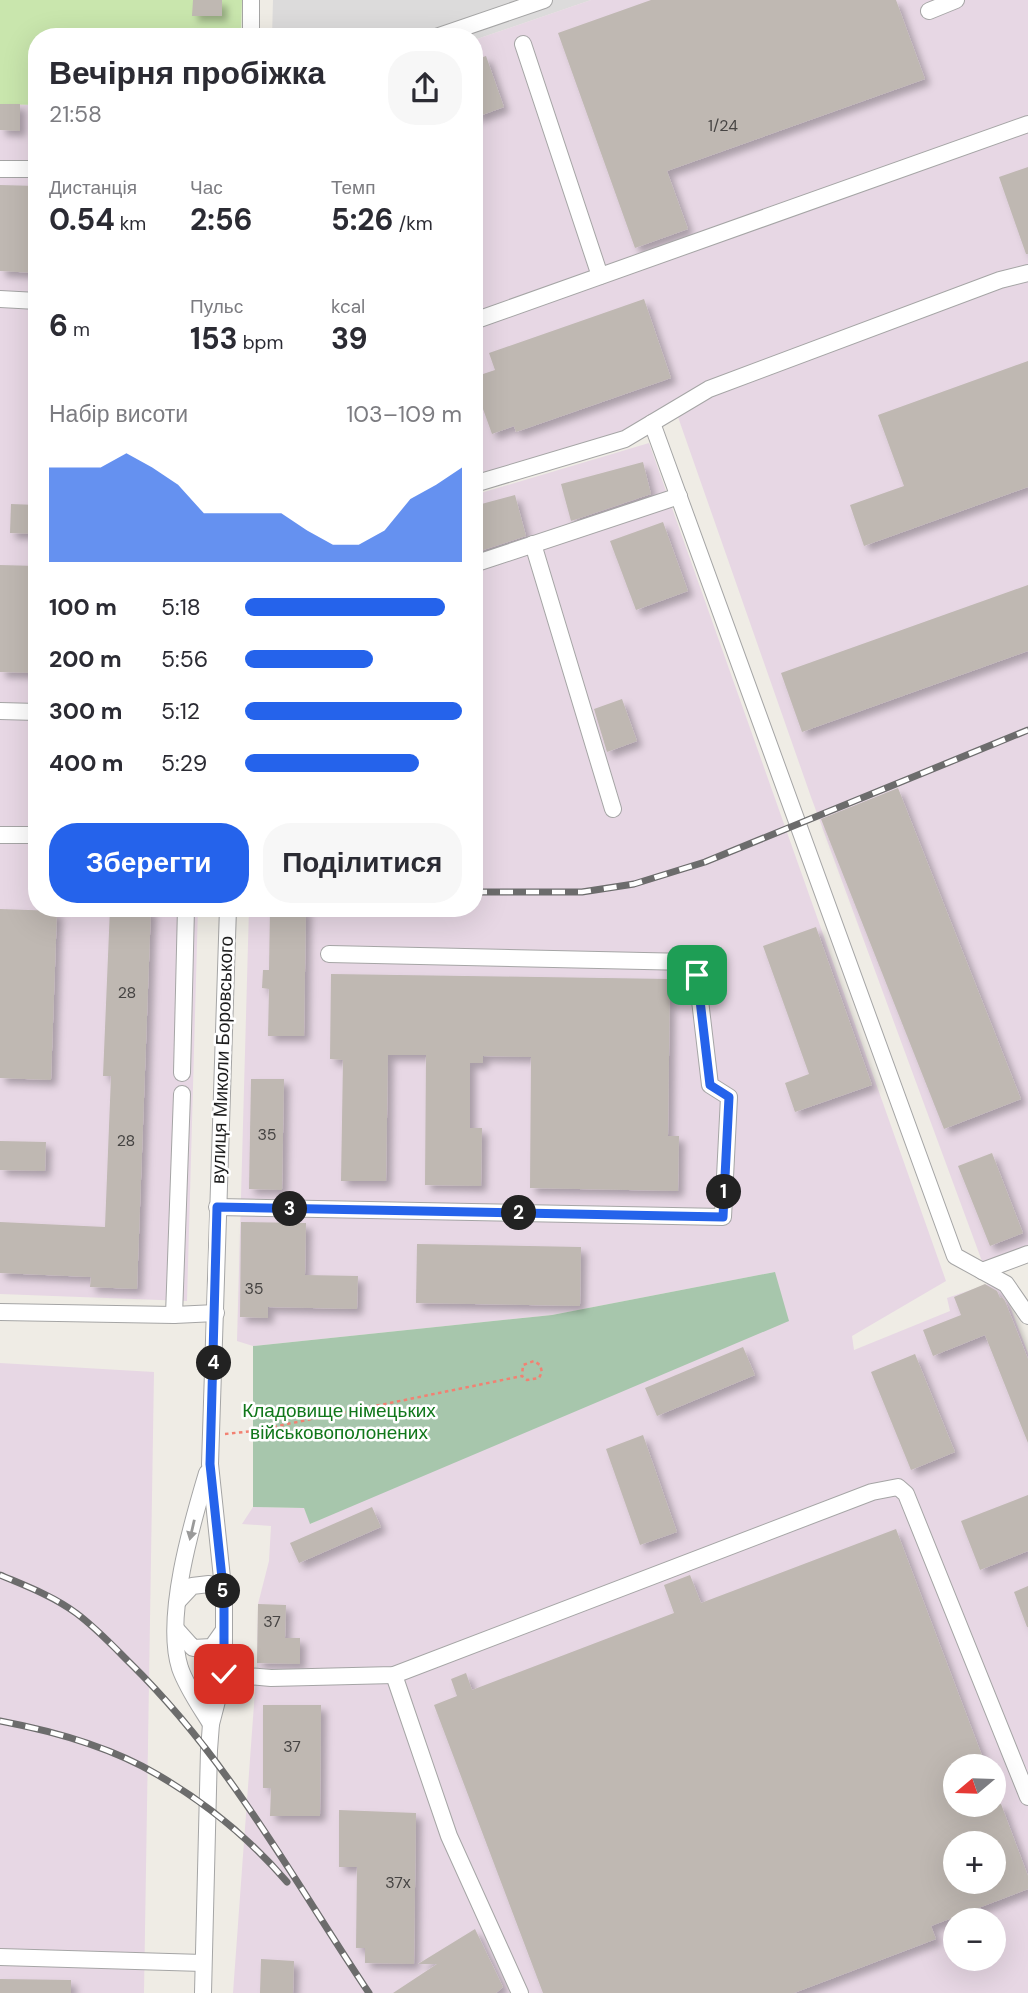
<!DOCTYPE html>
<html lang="uk">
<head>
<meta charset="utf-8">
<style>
  :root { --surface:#fff; --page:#f7f7f7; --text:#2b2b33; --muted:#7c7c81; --accent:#2563eb }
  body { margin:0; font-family:"DM Sans",sans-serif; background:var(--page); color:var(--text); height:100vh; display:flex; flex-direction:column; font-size:26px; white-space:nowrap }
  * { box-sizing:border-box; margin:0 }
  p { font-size:23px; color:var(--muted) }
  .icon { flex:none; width:38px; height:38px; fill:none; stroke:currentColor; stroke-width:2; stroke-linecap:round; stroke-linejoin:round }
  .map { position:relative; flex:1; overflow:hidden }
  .panel { position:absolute; left:28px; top:28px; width:455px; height:889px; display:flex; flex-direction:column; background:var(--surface); border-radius:28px; box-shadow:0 7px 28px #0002 }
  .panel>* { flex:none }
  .needle { width:46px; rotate:251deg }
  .fabs { position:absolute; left:943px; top:1754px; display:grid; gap:14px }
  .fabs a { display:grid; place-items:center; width:63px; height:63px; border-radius:50%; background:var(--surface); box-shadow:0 7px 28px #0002; font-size:35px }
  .pin { position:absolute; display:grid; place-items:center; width:60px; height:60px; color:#fff; margin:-30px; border-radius:14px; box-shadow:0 4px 10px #0006 }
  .km { position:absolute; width:35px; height:35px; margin:-18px; border-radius:50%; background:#222; color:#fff; font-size:19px; line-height:35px; text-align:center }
  .round { display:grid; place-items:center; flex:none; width:74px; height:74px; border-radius:28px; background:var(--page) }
  .summary { display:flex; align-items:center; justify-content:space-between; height:119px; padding:0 21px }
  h1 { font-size:32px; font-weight:700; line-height:52px }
  .stats { display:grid; grid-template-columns:repeat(3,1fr); gap:10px; height:119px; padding:7px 21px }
  .stats div { display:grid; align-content:center }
  .stats b { font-size:30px; font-weight:700 }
  .stats small { font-size:19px; font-weight:400 }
  .stats p { font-size:19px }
  .chart { height:196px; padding:14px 21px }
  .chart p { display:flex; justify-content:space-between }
  .chart svg { width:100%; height:126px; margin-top:7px; fill:var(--accent); opacity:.7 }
  .button { display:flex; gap:14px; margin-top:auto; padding:14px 21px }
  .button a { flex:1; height:80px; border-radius:28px; background:var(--accent); color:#fff; font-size:28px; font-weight:700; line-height:80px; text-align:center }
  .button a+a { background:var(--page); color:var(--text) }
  ul { padding:0 21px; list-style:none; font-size:23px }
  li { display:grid; grid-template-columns:112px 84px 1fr; align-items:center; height:52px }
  li i { height:18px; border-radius:9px; background:var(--accent) }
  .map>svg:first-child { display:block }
  .residential { fill:#dcdbdb }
  .industrial { fill:#e7d7e4; fill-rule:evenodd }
  .grass { fill:#c9e6ad }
  .cemetery { fill:#a7c6ac }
  .building { fill:#bfb8b2; fill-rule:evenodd; filter:url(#shadow) }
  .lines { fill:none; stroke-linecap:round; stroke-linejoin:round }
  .minor-casing { stroke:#a5a5a5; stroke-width:18 }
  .path { stroke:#f28172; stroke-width:2.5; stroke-dasharray:3.5 3.5; stroke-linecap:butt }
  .minor { stroke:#fff; stroke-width:16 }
  .rail-casing { stroke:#6c6c6c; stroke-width:7 }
  .rail { stroke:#fff; stroke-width:4.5; stroke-dasharray:13; stroke-linecap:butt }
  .oneway { fill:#9a9a9a }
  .route-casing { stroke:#fff; stroke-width:14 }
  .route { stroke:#2563eb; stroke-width:9 }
  .labels { text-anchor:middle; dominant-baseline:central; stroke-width:5; stroke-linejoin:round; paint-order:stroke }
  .number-label { font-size:16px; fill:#464443 }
  .street-label { font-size:19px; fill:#1e1e1e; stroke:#fff }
  .park-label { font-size:19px; fill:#11771b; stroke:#fff }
</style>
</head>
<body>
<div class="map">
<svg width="1028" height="1993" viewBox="0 0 1028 1993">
  <defs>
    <filter id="shadow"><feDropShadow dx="5.5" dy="5.5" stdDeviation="3.5" flood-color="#0004"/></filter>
  </defs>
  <rect width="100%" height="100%" fill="#efece5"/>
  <path class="residential" d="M273 0H591L474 40V37H272Z"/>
  <g class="industrial">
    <path d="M591 0H1028V1245L983 1264 811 797 678 417 474 476V40Z"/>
    <path d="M0 104 37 105V908H198L187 1301 0 1294Z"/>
    <path d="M649 443 946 1281 852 1336 854 1350 950 1311 947 1298 1000 1280 1028 1353V1993H233L257 1663 258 1604 269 1561 271 1526 242 1524 253 1507 304 1508 311 1524 775 1272 552 1315 253 1346 237 1341 249 908H474V495ZM956 1766H994V1804H956ZM956 1843H994V1881H956ZM956 1920H994V1958H956Z"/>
    <path d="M0 1363 154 1372 144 1993H0Z"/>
  </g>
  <path class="grass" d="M0 0H242L241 37H37V105L0 104Z"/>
  <path class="cemetery" d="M775 1272 789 1321 310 1524 304 1508 253 1507V1346L552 1315Z"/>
  <g class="building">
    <path d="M193 0H222V16H192Z"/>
    <path d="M651 0H896L925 79 667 171 688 229 635 248 558 33Z"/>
    <path d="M486 56 504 107 474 118V60Z"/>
    <path d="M0 104H20V131L0 130Z"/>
    <path d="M1028 167V254H1026L999 177Z"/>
    <path d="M0 185 37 186V273L0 271Z"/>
    <path d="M644 299 671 378 516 432 514 426 492 434 474 384V377L495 370 489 353Z"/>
    <path d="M1028 361V487L864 546 850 505 904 486 878 415Z"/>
    <path d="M643 462 651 494 571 521 561 484Z"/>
    <path d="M515 495 526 536 474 553V506Z"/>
    <path d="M11 504 37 505V534L10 533Z"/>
    <path d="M663 522 688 591 636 610 610 541Z"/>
    <path d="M0 565 37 566V673L0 672Z"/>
    <path d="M1028 585V651L802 732 781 673Z"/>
    <path d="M622 699 637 741 607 752 594 709Z"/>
    <path d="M898 788 1021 1099 944 1129 821 819Z"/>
    <path d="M110 908H151L137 1289 90 1287 91 1277 0 1273V1222L105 1227 111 1076H103Z"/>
    <path d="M270 908H306L304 1036H268L269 989 262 988 263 970H269Z"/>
    <path d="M0 909 57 911 51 1080 0 1078Z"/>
    <path d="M816 927 872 1085 795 1112 785 1083 809 1074 763 946Z"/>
    <path d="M331 974 670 979 668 1136H679L678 1191 530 1188 531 1057 483 1056V1063H470V1128H482L481 1186 425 1185 426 1055H388L386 1181H341L343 1060 330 1059Z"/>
    <path d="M251 1079H284L282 1190 249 1189Z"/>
    <path d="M0 1141 46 1142 45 1171 0 1170Z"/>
    <path d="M992 1153 1023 1233 990 1246 958 1166Z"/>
    <path d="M241 1222 306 1223 305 1275 358 1276 357 1309 268 1307V1318L240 1317Z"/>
    <path d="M417 1244 581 1247 580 1306 416 1303Z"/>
    <path d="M985 1284 997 1291 1000 1298 1002 1297 1005 1301 1028 1359V1443L985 1335 933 1356 923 1330 961 1315 954 1297Z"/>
    <path d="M743 1347 755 1375 657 1416 645 1388Z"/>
    <path d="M915 1354 955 1452 911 1470 871 1372Z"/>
    <path d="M643 1435 677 1532 640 1545 606 1449Z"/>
    <path d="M1028 1495V1551L980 1570 961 1521Z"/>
    <path d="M372 1507 381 1527 299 1563 290 1543Z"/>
    <path d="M896 1529 986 1766H956V1804H1001L1028 1876V1889L931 1926 936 1939 794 1993H543L434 1705 457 1696 451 1679 466 1673 472 1690 674 1613 664 1585 690 1575 701 1603ZM956 1843H994V1881H956Z"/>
    <path d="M1028 1586V1627H1027L1014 1592Z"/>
    <path d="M258 1604 286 1605 285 1638H300V1664L257 1663Z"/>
    <path d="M263 1705H321L320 1816H270L271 1788H263Z"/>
    <path d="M339 1810 416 1813 414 1964 365 1963V1948H356L357 1867H339Z"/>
    <path d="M475 1929 503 1987 496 1993H393L437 1964H418Z"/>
    <path d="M261 1959 294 1961 293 1993H260Z"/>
    <path d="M0 1979 71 1980V1993H0Z"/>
  </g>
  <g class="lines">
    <g class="minor-casing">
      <g id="minor">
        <path d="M929 11 956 0"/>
        <path d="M251 37V0"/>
        <path d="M436 37 544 0"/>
        <path d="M523 44 600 276"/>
        <path d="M0 169H37"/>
        <path d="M0 299 37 301"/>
        <path d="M474 321 1028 124"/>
        <path d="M652 423 955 1256 1006 1284 1028 1316"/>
        <path d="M474 484 625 439 709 389 1000 280 1028 273"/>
        <path d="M533 544 613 809"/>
        <path d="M474 564 679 496"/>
        <path d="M0 711 37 712"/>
        <path d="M0 835H37"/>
        <path d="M182 1073 186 908"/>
        <path d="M217 1207 723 1217 729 1097 710 1085 697 975 689 962 329 954"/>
        <path d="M982 1271 1028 1254"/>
        <path d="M0 1312 174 1315 216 1313"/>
        <path d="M174 1315 182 1094"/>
        <path d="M207 1473C192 1523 164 1618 180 1668 187 1688 200 1706 211 1724"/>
        <path d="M178 1601 192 1586 209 1584 224 1597"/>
        <path d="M176 1629 193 1648 212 1647 224 1630"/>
        <path d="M224 1674 271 1678 394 1675 872 1492 898 1487 906 1494 1028 1797"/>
        <path d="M394 1675 449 1836 520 1993"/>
        <path d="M0 1957 203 1963"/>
        <path d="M203 1993 209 1750 211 1724 224 1674V1597L210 1464 228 908"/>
      </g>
    </g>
    <path class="path" d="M225 1434 253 1431 522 1376 527 1380 539 1378 542 1372 540 1365 534 1361 523 1365 522 1376"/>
    <use href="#minor" class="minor"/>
    <g class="rail-casing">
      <g id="rail">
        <path d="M474 892H582L634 884 705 862 1028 730"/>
        <path d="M0 1575C26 1586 53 1596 76 1613 95 1627 113 1646 130 1663 230 1761 292 1878 369 1993"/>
        <path d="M0 1721C53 1731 111 1747 158 1775 206 1803 251 1840 287 1882"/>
      </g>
    </g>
    <use href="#rail" class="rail"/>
  </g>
  <defs><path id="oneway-solid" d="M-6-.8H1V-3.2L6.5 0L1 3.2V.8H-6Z" transform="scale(1.75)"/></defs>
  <use class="oneway" href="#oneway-solid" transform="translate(192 1530) rotate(103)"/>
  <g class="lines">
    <g class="route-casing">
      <path id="route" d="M224 1674V1597L210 1464 217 1207 723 1217 729 1097 710 1085 697 975"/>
    </g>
    <use href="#route" class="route"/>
  </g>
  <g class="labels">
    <g class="number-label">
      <text x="723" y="125">1/24</text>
      <text x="127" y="992">28</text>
      <text x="267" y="1134">35</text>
      <text x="126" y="1140">28</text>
      <text x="254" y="1288">35</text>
      <text x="272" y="1621">37</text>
      <text x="292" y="1746">37</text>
      <text x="398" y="1882">37х</text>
    </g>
    <g class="street-label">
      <text transform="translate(222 1060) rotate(-88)">вулиця Миколи Боровського</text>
    </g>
    <g class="park-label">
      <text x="339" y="1410">Кладовище німецьких<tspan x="339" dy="22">військовополонених</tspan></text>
    </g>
  </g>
</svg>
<div class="fabs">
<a><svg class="needle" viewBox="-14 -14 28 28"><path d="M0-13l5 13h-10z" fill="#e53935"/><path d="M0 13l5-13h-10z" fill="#7c7c81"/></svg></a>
<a>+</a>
<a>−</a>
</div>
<div class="pin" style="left:697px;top:975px;background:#1e9e55"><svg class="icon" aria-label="arrive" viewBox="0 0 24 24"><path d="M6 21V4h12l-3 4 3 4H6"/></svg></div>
<div class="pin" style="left:224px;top:1674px;background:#d93025"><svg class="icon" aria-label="check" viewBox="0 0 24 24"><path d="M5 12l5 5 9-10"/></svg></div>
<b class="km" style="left:724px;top:1192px">1</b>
<b class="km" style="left:519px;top:1213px">2</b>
<b class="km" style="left:290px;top:1209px">3</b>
<b class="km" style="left:214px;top:1363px">4</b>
<b class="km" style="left:223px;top:1591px">5</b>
<section class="panel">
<div class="summary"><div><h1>Вечірня пробіжка</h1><p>21:58</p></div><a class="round"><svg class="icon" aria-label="share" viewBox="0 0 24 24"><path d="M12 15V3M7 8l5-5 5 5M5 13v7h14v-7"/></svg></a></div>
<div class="stats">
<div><p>Дистанція</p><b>0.54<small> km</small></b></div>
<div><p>Час</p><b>2:56</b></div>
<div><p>Темп</p><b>5:26<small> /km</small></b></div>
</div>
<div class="stats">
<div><b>6<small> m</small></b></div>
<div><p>Пульс</p><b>153<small> bpm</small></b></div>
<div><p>kcal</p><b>39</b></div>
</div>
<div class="chart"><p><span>Набір висоти</span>103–109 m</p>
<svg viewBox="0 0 160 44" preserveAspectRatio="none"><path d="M0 44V11L10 11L20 11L30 6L40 11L50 17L60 27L70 27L80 27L90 27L100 33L110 38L120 38L130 33L140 22L150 17L160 11V44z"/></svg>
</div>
<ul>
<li><b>100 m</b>5:18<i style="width:92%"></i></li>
<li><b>200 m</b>5:56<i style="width:59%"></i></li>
<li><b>300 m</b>5:12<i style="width:100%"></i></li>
<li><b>400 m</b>5:29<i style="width:80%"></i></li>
</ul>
<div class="button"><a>Зберегти</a><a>Поділитися</a></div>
</section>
</div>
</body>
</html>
